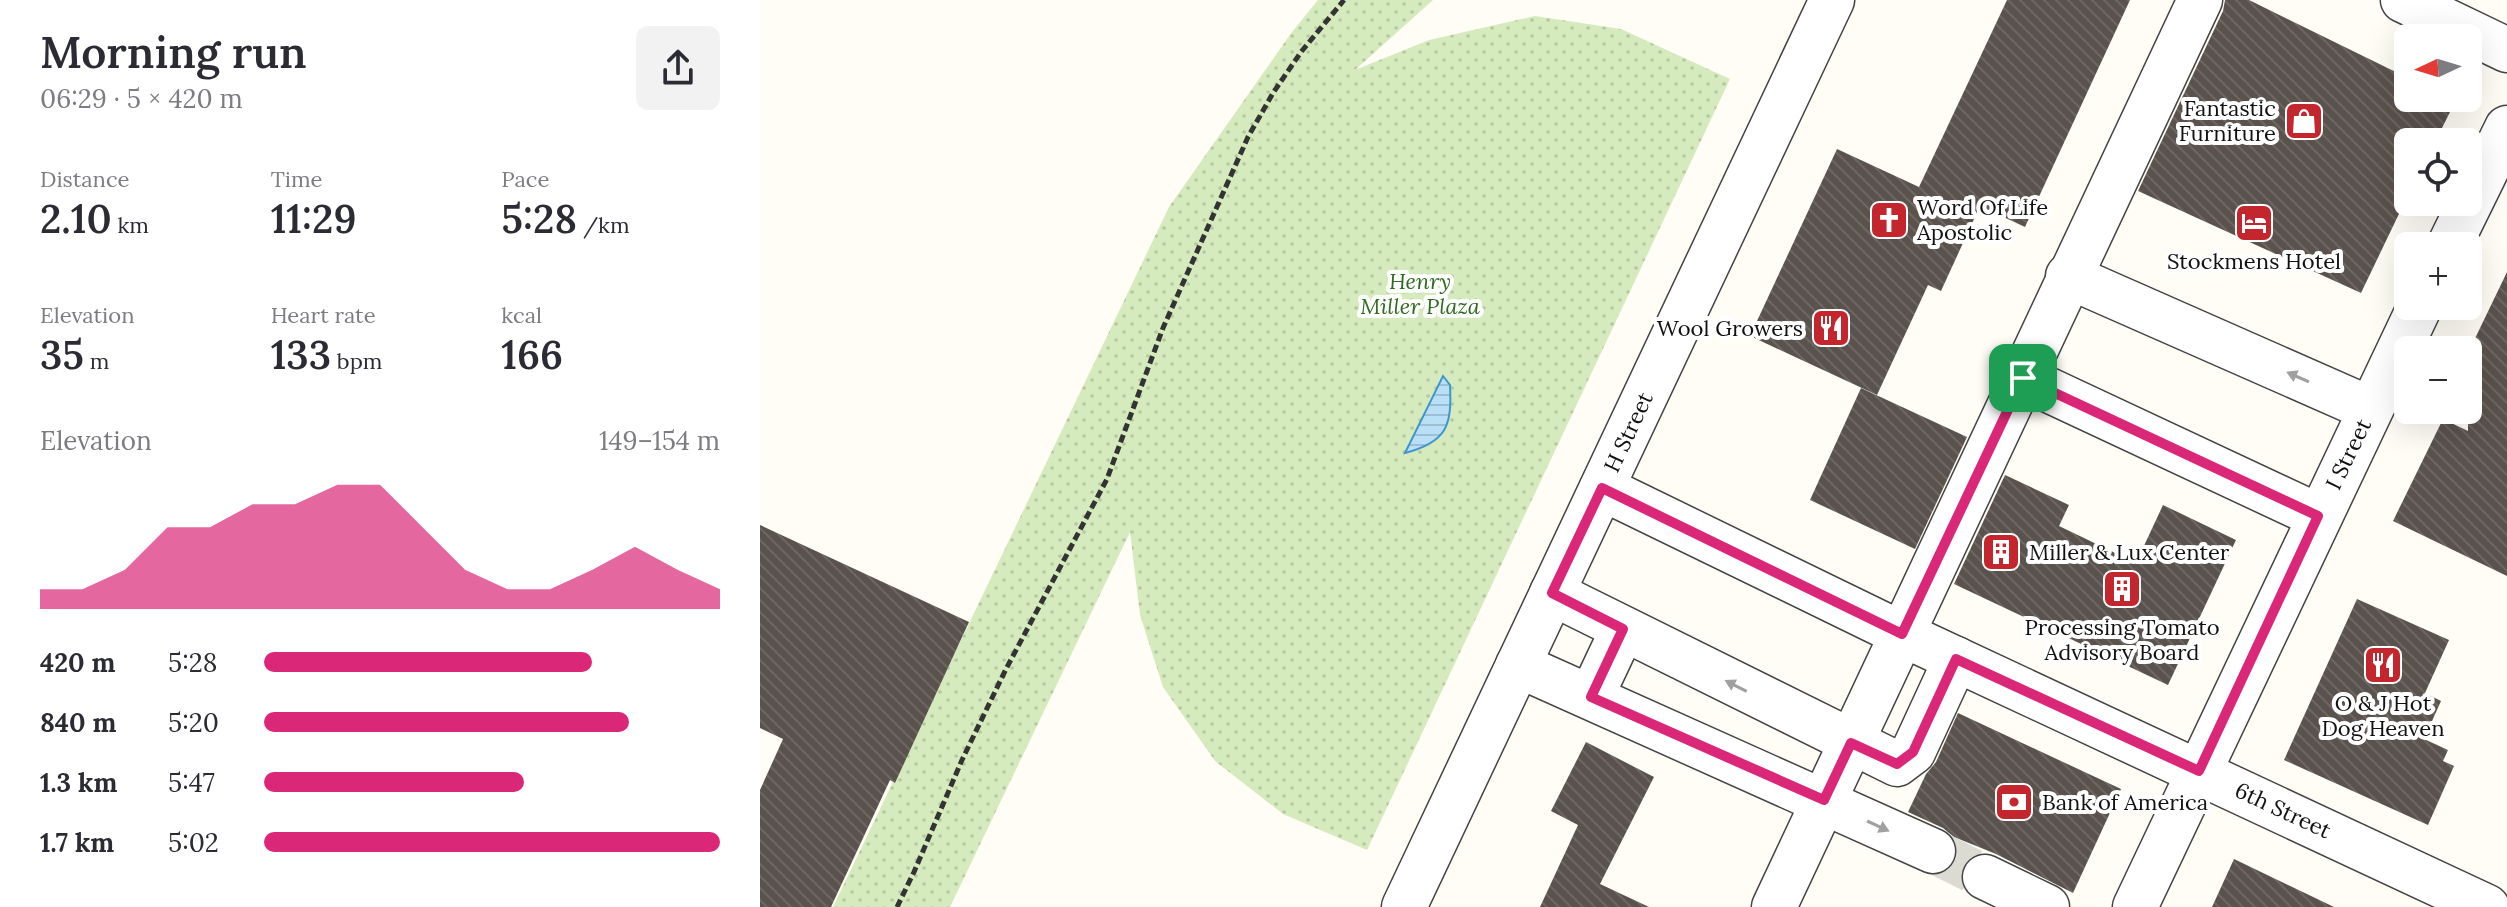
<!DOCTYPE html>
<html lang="en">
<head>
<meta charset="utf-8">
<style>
  :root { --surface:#fff; --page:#f2f2f3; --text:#2b2b33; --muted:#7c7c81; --accent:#db2777 }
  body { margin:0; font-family:Lora,serif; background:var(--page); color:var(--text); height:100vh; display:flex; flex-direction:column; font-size:30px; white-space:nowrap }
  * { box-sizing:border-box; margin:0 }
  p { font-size:26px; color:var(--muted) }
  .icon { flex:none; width:44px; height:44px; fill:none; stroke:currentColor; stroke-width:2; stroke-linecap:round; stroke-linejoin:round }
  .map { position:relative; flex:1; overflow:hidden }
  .side { display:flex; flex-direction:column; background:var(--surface); width:760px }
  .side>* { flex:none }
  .needle { width:52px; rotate:266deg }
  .tools { position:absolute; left:1634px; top:24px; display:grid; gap:16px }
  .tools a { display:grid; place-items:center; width:88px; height:88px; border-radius:12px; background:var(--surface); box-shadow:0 8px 32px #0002; font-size:40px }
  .pin { position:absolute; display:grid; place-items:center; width:68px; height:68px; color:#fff; margin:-34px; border-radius:16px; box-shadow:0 4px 12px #0006 }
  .round { display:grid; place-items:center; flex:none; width:84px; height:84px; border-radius:12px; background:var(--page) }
  .headline { display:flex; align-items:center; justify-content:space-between; height:136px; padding:0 40px }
  h1 { font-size:44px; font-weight:600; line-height:60px }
  .metrics { display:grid; grid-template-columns:repeat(3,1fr); gap:12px; height:136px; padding:8px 40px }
  .metrics div { display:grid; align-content:center }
  .metrics b { font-size:40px; font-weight:600 }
  .metrics small { font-size:22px; font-weight:400 }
  .metrics p { font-size:22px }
  .chart { height:224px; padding:16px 40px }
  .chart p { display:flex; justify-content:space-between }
  .chart svg { width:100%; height:144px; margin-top:8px; fill:var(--accent); opacity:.7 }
  ul { padding:0 40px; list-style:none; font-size:26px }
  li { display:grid; grid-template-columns:128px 96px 1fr; align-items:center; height:60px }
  li i { height:20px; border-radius:10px; background:var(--accent) }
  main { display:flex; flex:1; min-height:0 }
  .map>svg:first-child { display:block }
  .park { fill:url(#park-dots) }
  .water { fill:url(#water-rules); stroke:#3f96cf; stroke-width:2 }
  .building { fill:url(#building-back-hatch) }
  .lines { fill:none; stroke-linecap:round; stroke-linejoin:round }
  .minor-tunnel { stroke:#dbdad3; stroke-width:44; stroke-dasharray:44 22; stroke-linecap:butt }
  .minor-casing { stroke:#444; stroke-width:47 }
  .path { stroke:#333; stroke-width:5; stroke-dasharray:8 4; stroke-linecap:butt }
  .minor { stroke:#fff; stroke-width:44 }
  .oneway { fill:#a0a0a0 }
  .route-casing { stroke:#fff; stroke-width:16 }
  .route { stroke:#db2777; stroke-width:10 }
  .labels { text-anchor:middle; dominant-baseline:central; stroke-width:8; stroke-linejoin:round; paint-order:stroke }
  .poi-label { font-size:22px; fill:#111; stroke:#fff; text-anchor:start }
  .park-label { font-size:22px; font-style:italic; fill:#2f6b1f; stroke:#fff }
  .street-label { font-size:22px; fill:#111; stroke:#fff }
</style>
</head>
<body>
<main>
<section class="side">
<div class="headline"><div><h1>Morning run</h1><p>06:29 · 5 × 420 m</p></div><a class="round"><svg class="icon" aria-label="share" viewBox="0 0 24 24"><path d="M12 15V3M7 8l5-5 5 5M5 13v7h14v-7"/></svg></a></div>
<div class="metrics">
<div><p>Distance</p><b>2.10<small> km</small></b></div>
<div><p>Time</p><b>11:29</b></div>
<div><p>Pace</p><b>5:28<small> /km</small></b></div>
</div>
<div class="metrics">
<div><p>Elevation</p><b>35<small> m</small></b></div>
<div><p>Heart rate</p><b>133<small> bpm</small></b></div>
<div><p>kcal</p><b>166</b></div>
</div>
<div class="chart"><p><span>Elevation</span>149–154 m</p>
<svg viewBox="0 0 160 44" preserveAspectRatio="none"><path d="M0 44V38L10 38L20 32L30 19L40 19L50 12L60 12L70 6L80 6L90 19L100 32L110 38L120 38L130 32L140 25L150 32L160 38V44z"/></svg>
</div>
<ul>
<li><b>420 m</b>5:28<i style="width:72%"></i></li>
<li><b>840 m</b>5:20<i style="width:80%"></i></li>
<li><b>1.3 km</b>5:47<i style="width:57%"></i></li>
<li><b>1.7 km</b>5:02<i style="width:100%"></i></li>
</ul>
</section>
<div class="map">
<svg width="1747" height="907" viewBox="0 0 1747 907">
  <defs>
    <pattern id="park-dots" width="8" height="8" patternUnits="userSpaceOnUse" patternTransform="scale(2)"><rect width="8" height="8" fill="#d5ebbd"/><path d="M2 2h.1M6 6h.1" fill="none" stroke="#b6c8a1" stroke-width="1.8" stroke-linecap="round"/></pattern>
    <pattern id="water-rules" width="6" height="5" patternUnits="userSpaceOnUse" patternTransform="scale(2)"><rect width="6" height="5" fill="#b9e0f7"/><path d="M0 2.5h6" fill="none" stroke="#9ebfd3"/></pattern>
    <pattern id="building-back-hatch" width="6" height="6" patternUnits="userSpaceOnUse" patternTransform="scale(2)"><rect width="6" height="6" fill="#5a524d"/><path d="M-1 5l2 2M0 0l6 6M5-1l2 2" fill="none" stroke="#6d6662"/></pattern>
  </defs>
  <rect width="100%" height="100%" fill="#fffdf5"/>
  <path class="park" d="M558 0H673L595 70 669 40 775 16 861 29 970 79 607 850 523 814 455 761 403 687 380 615 370 532 190 907H73L409 207 532 32Z"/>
  <path class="water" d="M683 376 690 385C692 426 687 442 645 453Z"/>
  <g class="building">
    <path d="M1247 0H1370L1265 227 1220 206 1181 291 1168 285 1117 395 990 336 1077 149 1159 187Z"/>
    <path d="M1465 0H1489L1648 78V98H1697L1675 142H1648V195L1601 293 1378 191 1463 11Z"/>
    <path d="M1747 272V576L1633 521 1683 419 1708 431V353Z"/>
    <path d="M1101 388 1207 437 1155 549 1050 500Z"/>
    <path d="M1245 475 1309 505 1299 526 1376 563 1403 505 1476 540 1408 685 1194 584Z"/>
    <path d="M0 525 209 622 135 783 130 780 71 907H0V790L23 739 0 728Z"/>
    <path d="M1597 599 1689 640 1665 693 1681 701 1664 739 1688 750 1683 761 1694 766 1668 825 1524 760Z"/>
    <path d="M1198 713 1361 789 1313 893 1236 854 1194 837 1183 828 1148 812 1166 774 1176 762Z"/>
    <path d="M826 742 894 777 840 884 889 907H780L818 825 791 811Z"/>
    <path d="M1474 859 1574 907H1452Z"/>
  </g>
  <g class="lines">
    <path class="minor-tunnel" d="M1173 851 1225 877"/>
    <g class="minor-casing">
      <g id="minor">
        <path d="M1643 0 1747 50"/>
        <path d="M1689 246 1747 128"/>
        <path d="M1308 276 1610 409"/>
        <path d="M1263 378 1558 516"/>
        <path d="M842 488 1142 634 1727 907"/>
        <path d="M792 593 1137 764 1153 752 1196 659"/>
        <path d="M758 665 1173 851"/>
        <path d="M831 697 863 629"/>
        <path d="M1225 877 1287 907"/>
        <path d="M644 907 1072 0"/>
        <path d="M1014 907 1440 0"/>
        <path d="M1375 907 1660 306"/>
      </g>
    </g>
    <path class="path" d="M137 907 154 872 202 760 246 669 347 479 403 328 488 137 513 93 541 52 584 0"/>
    <use href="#minor" class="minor"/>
  </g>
  <defs><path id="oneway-solid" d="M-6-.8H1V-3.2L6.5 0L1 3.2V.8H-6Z" transform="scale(2)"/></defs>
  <g class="oneway">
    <use href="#oneway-solid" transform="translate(1538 377) rotate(-156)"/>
    <use href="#oneway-solid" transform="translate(976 686) rotate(-153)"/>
    <use href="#oneway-solid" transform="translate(1118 826) rotate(25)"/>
  </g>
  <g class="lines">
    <g class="route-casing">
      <path id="route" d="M1263 378 1558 516 1439 771 1196 659 1153 752 1137 764 1091 743 1064 800 831 697 863 629 792 593 842 488 1142 634Z"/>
    </g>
    <use href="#route" class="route"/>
  </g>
  <defs>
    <g id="shop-square" transform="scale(2)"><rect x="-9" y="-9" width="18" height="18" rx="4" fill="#c4262e" stroke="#fff"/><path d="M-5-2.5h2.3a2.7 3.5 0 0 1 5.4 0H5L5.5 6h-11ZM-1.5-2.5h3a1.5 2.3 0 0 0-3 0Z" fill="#fff"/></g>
    <g id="church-square" transform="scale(2)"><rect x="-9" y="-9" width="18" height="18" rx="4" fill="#c4262e" stroke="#fff"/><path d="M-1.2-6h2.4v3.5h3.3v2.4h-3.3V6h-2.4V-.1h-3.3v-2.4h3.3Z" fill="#fff"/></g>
    <g id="hotel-square" transform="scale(2)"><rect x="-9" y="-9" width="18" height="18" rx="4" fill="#c4262e" stroke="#fff"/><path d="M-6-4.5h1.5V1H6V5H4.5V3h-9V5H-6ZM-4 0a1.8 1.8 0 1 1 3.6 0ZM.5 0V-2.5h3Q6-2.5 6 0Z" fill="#fff"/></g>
    <g id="restaurant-square" transform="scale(2)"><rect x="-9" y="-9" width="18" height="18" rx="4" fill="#c4262e" stroke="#fff"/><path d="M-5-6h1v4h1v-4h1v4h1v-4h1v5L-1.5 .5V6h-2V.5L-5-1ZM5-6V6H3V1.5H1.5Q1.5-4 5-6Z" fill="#fff"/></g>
    <g id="building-square" transform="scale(2)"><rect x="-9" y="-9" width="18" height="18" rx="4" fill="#c4262e" stroke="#fff"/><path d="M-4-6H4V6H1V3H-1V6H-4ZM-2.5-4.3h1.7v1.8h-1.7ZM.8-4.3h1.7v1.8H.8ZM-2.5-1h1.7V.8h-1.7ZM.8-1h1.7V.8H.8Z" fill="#fff"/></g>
    <g id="bank-square" transform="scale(2)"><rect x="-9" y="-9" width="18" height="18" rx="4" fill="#c4262e" stroke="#fff"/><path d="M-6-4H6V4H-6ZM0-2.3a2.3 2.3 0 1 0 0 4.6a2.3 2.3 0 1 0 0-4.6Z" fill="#fff"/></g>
  </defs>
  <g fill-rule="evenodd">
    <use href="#shop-square" x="1544" y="121"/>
    <use href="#church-square" x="1129" y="220"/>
    <use href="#hotel-square" x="1494" y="223"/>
    <use href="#restaurant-square" x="1071" y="328"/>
    <use href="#building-square" x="1241" y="552"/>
    <use href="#building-square" x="1362" y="589"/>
    <use href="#restaurant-square" x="1623" y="665"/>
    <use href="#bank-square" x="1254" y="802"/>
  </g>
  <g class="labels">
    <g class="poi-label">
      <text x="1516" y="108" text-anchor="end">Fantastic<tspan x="1516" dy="25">Furniture</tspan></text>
      <text x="1157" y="207">Word Of Life<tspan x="1157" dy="25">Apostolic</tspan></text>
      <text x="1494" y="261" text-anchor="middle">Stockmens Hotel</text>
      <text x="1043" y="328" text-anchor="end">Wool Growers</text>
      <text x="1269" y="552">Miller &amp; Lux Center</text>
      <text x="1362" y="627" text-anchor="middle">Processing Tomato<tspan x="1362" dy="25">Advisory Board</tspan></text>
      <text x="1623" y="703" text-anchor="middle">O &amp; J Hot<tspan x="1623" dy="25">Dog Heaven</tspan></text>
      <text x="1282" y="802">Bank of America</text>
    </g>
    <g class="park-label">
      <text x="660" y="281">Henry<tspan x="660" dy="25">Miller Plaza</tspan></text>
    </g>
    <g class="street-label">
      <text transform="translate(868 432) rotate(-65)">H Street</text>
      <text transform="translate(1588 454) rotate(-64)">I Street</text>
      <text transform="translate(1523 810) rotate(25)">6th Street</text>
    </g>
  </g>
</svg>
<div class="tools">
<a><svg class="needle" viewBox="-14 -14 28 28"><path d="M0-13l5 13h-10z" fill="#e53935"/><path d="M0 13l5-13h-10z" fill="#7c7c81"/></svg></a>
<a><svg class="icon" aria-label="locate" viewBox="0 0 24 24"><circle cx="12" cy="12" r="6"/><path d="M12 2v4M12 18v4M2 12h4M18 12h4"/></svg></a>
<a>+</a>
<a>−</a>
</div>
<div class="pin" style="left:1263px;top:378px;background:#1e9e55"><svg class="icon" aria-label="arrive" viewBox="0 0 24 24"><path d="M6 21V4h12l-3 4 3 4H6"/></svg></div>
</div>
</main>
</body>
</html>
